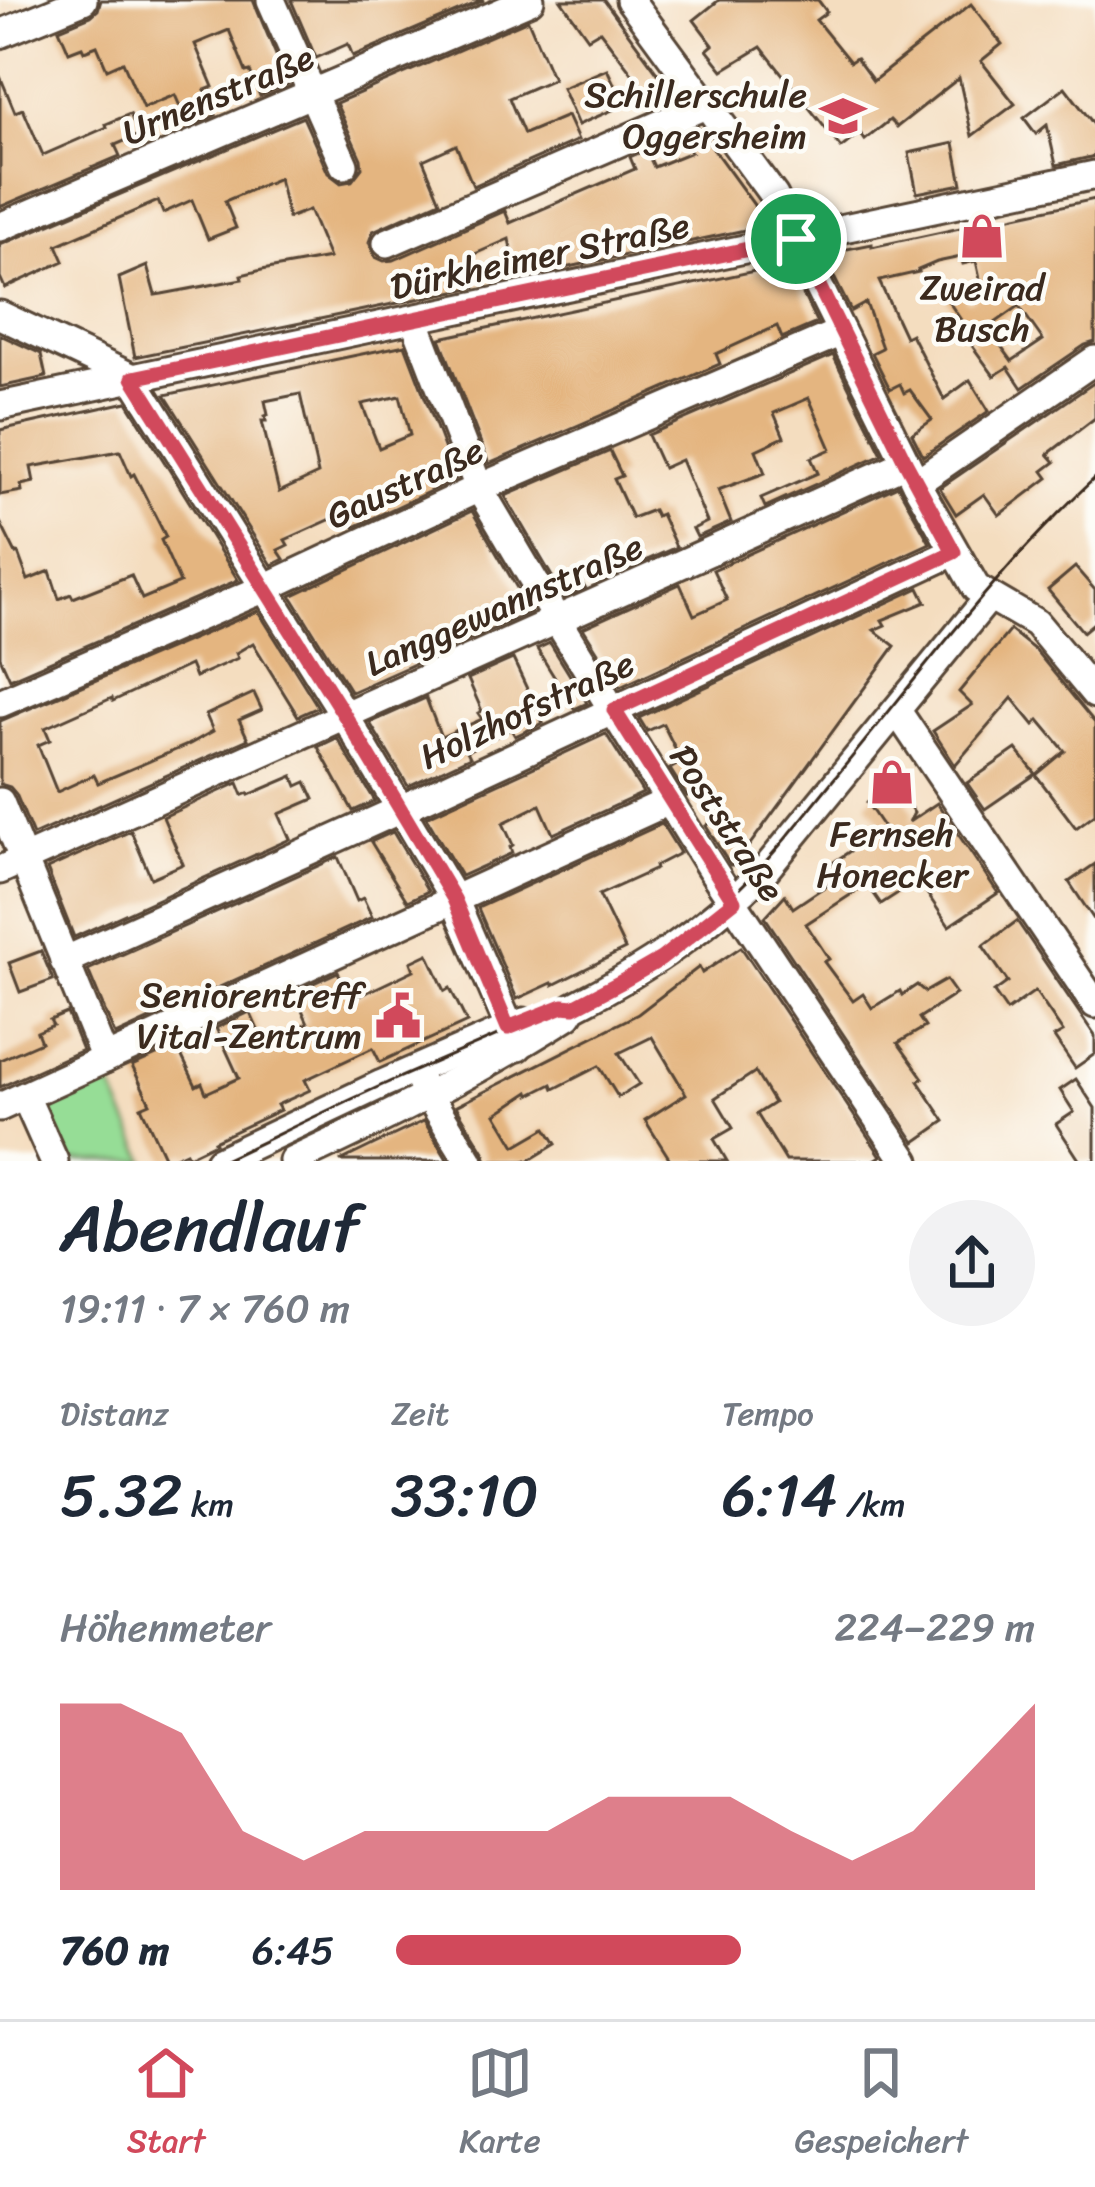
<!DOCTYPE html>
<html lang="de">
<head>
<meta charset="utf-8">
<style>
  :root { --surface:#fff; --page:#f2f2f3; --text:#1f2937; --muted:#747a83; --line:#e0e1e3; --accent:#d1495b }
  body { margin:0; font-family:Sriracha,sans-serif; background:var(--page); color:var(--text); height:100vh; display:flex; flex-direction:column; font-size:45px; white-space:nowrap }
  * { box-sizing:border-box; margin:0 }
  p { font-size:39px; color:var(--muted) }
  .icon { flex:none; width:66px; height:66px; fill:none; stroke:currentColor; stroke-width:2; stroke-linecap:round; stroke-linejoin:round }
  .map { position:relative; height:1161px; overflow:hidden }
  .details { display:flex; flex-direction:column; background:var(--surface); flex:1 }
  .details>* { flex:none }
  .pin { position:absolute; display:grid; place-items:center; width:102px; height:102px; color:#fff; margin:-51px; border:6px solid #fff; border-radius:50%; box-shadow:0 3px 12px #0007 }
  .round { display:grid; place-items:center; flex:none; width:126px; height:126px; border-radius:63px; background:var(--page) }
  .summary { display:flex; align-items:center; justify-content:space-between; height:204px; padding:0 60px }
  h1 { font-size:66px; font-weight:600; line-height:90px }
  .figures { display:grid; grid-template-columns:repeat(3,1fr); gap:18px; height:204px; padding:12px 60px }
  .figures div { display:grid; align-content:center }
  .figures b { font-size:60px; font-weight:600 }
  .figures small { font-size:33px; font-weight:400 }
  .figures p { font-size:33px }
  .chart { height:336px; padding:24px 60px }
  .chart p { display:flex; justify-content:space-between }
  .chart svg { width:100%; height:216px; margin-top:12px; fill:var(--accent); opacity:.7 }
  ul { padding:0 60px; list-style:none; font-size:39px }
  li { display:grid; grid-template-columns:192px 144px 1fr; align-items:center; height:90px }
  li i { height:30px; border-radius:15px; background:var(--accent) }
  .dock { display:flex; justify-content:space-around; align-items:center; height:168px; border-top:3px solid var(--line); background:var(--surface); font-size:33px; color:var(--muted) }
  .dock a { display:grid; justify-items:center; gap:6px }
  .dock .current { color:var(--accent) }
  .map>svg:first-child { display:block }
  .green { fill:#96dd96; stroke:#68845a; stroke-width:3 }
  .building { fill:#e4b580; fill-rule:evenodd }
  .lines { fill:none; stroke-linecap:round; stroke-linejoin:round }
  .minor-casing { stroke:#574536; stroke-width:33 }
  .minor { stroke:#fff; stroke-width:27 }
  .tram { stroke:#3b2a1e; stroke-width:3 }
  .route-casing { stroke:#fff; stroke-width:24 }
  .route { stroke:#d1495b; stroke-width:15 }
  .labels { text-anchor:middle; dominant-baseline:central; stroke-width:9; stroke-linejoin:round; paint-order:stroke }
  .street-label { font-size:36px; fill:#3b2a1e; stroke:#fdfcf7 }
  .poi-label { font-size:36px; fill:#3b2a1e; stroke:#fdfcf7; text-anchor:end }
</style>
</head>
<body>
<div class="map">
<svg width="1095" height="1161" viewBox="0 0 1095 1161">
  <rect width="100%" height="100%" fill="#fdfcf7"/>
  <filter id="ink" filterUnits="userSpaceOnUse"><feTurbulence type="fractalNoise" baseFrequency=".00833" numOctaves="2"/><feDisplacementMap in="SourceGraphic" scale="24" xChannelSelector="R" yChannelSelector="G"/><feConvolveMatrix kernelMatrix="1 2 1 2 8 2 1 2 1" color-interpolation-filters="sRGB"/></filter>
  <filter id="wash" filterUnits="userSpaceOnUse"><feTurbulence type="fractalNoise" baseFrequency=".004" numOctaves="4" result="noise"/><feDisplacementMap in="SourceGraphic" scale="48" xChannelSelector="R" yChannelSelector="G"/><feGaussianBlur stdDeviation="2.7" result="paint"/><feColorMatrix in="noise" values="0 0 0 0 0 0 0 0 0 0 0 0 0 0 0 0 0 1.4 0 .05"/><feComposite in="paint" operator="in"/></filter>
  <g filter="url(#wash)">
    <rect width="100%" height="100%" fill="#f4ddbf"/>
    <path class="green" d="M103 1068 146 1161H62L34 1099Z"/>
    <g id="blocks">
      <g class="building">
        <path d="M101 0H253L288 84 260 96 250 71 246 72 229 30 195 44 213 87 205 90 216 115 189 127 175 95 143 108 123 62 107 69 97 46 84 51 82 47 69 52 59 29 91 16 98 10Z"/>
        <path d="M291 0H484L353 56 348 44 316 58Z"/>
        <path d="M561 0H604L676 98 657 106 600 31 588 38Z"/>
        <path d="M719 0H818L827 12 816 20 850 62 856 58 873 81 971 4 1002 44 981 61 1015 104 972 136 959 78 897 127 890 120 865 140 860 133 841 148 761 47 723 70 707 50 713 45 694 20Z"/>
        <path d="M528 20 553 79 509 98 524 134 567 116 578 140 473 186 456 145 423 160 440 201 373 231 369 242 375 257 384 261 394 260 505 211 510 223 635 169 630 157 646 150 654 167 691 152 679 136 698 128 754 205 759 227 517 278 509 239 468 257 475 287 135 357 119 278 147 266 155 295 162 294 242 279 241 275 262 270 329 258 309 210 288 218 279 178 225 201 236 228 208 239 192 200 163 213 158 201 57 245 64 261 5 288 0 277V245L303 117 328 173 341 183 352 181 362 168 361 159 336 103Z"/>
        <path d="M607 69 624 105 578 125 562 88Z"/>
        <path d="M0 76 15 112 23 109 43 155 107 127 106 124 130 114 139 135 115 145 120 156 0 207Z"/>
        <path d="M1065 87 1095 126V156L1056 165 1047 125 1036 134 1024 118Z"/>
        <path d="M954 143 962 184 917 193 909 153Z"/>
        <path d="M1095 199V342L1085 345 1022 388 1008 367 994 376 970 343 975 341 945 296 957 287 968 302 983 292 976 261 963 264 961 257 937 262 918 270 919 272 879 281 905 337 911 334 944 399 970 380 989 411 923 456 912 434 932 420 910 390 904 393 900 384 890 389 872 353 882 348 866 303 851 311 824 257 827 253 872 244V247ZM1019 306 1043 340 1012 361 988 328Z"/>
        <path d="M788 264 817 323 782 338 777 326 716 354 720 364 489 464 440 338Z"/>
        <path d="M0 335 41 354 46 377 0 387Z"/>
        <path d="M405 345 456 479 354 527 347 512 285 540 288 545 278 550 284 559 272 565 165 395ZM300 394 318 474 279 492 262 421H266L265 416 268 415 265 401ZM400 396 410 435 379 448 362 404Z"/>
        <path d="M833 355 882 454 765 507 761 498 818 473 811 458 831 449 809 398 774 413 784 437 756 450 765 473 718 490 731 522 697 537 693 529 707 522 681 460 663 468 648 435Z"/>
        <path d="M1095 382V418L1048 454 1055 462 1043 471 1048 478 999 515 984 494 956 514 940 488Z"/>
        <path d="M127 402 238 580 10 679 0 657V522L16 554 18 553 28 580 50 571 59 599 71 594 73 598 131 575 142 599 180 583 161 540 166 537 134 474 131 476 120 451 31 467 34 482 21 485 22 491 0 495V430Z"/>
        <path d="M610 451 622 476 614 479 632 518 653 510 656 516 661 514 676 547 629 568 623 553 577 575 585 588 564 597 505 496Z"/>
        <path d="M898 486 930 543 620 687 583 628 680 584 694 615 727 600 713 570Z"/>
        <path d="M472 511 531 612 351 692 291 596Z"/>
        <path d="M1075 567 1095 590V622L1083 632 1048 590Z"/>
        <path d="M919 588 926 602 882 620 885 625 874 630 895 646 735 865H730L706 826 718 817 696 791 687 796 670 769 682 762 663 724 647 731 639 718Z"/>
        <path d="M258 611 318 707 298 716 253 643 236 653 238 658 195 677 190 665 113 701 112 698 45 728 50 740 38 745 57 792 94 775 98 783 190 744 213 731 206 715 254 693 262 710 239 720 248 739 33 835 16 794 10 787 0 784V721Z"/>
        <path d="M1010 630 1036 651 1095 723V814L1076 828 1036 775 1065 751 1039 720 1034 725 1012 698 955 765 933 731 972 705 959 692Z"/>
        <path d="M550 643 587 703 574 709 537 649Z"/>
        <path d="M513 659 543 723 515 736 511 729 467 751 470 757 408 786 370 723 426 698 441 737 482 719 478 713 482 711 468 679Z"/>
        <path d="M606 734 643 793 553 834 540 805 503 823 513 845 510 847 512 853 461 876 426 817Z"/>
        <path d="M337 738 375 801 353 811 318 747Z"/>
        <path d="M1016 749 1036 774 985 809 967 783Z"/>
        <path d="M293 776 297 786 306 782 314 799 279 814 290 839 74 937 47 869 131 831 151 878 183 864 163 817 238 783 243 795 248 793 249 795Z"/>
        <path d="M890 776 914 813 909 822 937 803 998 893 949 926 918 880 881 904 867 884 806 924 829 959 824 962 853 1001 863 994 872 1008 900 991 902 995 917 985 925 992 946 980 956 994 919 1018 925 1027 898 1043 923 1078 918 1081 945 1121 915 1142 765 917 785 895 793 908 836 879 828 866 884 828 867 803Z"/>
        <path d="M662 824 680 853 655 866 656 869 599 895 625 949 553 985 552 983 517 999 478 908Z"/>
        <path d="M393 832 428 891 407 901 371 842Z"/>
        <path d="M338 857 357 901 363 898 372 917 115 1035 88 970Z"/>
        <path d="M1095 864V921L1069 882Z"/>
        <path d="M1017 921 1095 1036V1054L1075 1068 1054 1037 1063 1032 1035 991 1007 1011 994 992 1008 982 983 946Z"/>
        <path d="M741 947 881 1156 873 1161H786L757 1114 774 1103 755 1072 715 1098 733 1128 714 1139 727 1161H671L645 1120 686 1094 652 1037 619 1053 639 1084 618 1097 599 1066 554 1089 552 1084 530 1095 529 1092 496 1114 515 1146 546 1128 556 1144 528 1161H487L484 1152 456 1106 638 1014 699 967 702 973Z"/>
        <path d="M41 951 53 980 20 992 9 963Z"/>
        <path d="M428 954 445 991 450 988 467 1022 380 1062 373 1048 305 1080 310 1090 277 1105 280 1110 214 1141 215 1143 188 1156 186 1152 166 1161 141 1107 150 1103 132 1066 177 1046 196 1086 202 1083 206 1093 239 1078 216 1028 250 1012 264 1043 308 1023 294 992 338 972 351 1000 414 970 411 962Z"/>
        <path d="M67 1013 82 1050 0 1087V1060L41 1042 37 1032 53 1025 50 1020Z"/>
        <path d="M1076 1079 1095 1108V1161H1080L1056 1124 1074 1112 1060 1090Z"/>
        <path d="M424 1121 448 1161H340L375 1144Z"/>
      </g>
    </g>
  </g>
  <g filter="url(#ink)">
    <use href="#blocks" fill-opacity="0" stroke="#574536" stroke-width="3"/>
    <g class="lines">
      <g class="minor-casing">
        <g id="minor">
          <path d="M271 0 344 165"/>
          <path d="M630 0 774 196 916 483 976 588 1036 623 1095 694"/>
          <path d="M0 34 83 0"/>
          <path d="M0 227 530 0"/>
          <path d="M387 243 705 105"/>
          <path d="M0 315 133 378 345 716 454 899 518 1047"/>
          <path d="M414 319 479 488 557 620 710 867 906 1161"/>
          <path d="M0 406 1095 175"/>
          <path d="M916 483 1095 360"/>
          <path d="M0 703 265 588 479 488 841 332"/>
          <path d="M897 711 1095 1004"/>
          <path d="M0 802 105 1059"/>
          <path d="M0 870 906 463"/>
          <path d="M64 961 401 809 954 552"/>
          <path d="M421 1083 469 1161"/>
          <path d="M25 1096 54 1161"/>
          <path d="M0 1107 669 801"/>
          <path d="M219 1161 382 1084 524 1022"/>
          <path d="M293 1161C388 1117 480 1071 568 1015L573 1007C649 968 706 929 766 869L989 597"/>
        </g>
      </g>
      <use href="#minor" class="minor"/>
      <path class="tram" d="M222 1161C277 1135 331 1108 387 1083 507 1030 630 985 730 897 771 861 803 816 838 774 921 674 999 566 1095 478"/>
    </g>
  </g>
  <g class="lines" filter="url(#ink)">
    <g class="route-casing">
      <path id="route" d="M796 239 906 463 954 552 614 710 734 901 661 959 623 981 574 1007 563 1006 508 1028 454 899 345 716 133 378Z"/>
    </g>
    <use href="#route" class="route"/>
  </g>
  <defs>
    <g id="school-bare" transform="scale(3.6)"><path d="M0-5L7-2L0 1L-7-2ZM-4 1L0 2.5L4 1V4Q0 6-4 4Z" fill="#d1495b" stroke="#fdfcf7" stroke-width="2.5" paint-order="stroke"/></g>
    <g id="shop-bare" transform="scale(3.6)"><path d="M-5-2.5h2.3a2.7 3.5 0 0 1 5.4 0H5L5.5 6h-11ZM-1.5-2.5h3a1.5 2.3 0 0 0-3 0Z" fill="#d1495b" stroke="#fdfcf7" stroke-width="2.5" paint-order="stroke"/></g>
    <g id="civic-bare" transform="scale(3.6)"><path d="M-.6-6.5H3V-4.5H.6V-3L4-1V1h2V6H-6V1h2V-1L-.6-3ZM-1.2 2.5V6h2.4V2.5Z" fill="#d1495b" stroke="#fdfcf7" stroke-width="2.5" paint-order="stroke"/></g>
  </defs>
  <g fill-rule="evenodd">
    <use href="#school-bare" x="843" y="116"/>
    <use href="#shop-bare" x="982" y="236"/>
    <use href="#shop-bare" x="892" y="782"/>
    <use href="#civic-bare" x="398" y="1016"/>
  </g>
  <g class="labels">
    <g class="street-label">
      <text transform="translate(218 95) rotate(-23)">Urnenstraße</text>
      <text transform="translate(540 256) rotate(-12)">Dürkheimer Straße</text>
      <text transform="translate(405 483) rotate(-25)">Gaustraße</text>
      <text transform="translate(504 605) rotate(-24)">Langgewannstraße</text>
      <text transform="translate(527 710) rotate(-25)">Holzhofstraße</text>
      <text transform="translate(727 823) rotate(57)">Poststraße</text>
    </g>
    <g class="poi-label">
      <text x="807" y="95">Schillerschule<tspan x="807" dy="41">Oggersheim</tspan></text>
      <text x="982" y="288" text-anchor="middle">Zweirad<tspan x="982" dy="41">Busch</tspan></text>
      <text x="892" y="834" text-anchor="middle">Fernseh<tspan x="892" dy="41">Honecker</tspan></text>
      <text x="362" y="995">Seniorentreff<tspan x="362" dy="41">Vital-Zentrum</tspan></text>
    </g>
  </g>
</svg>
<div class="pin" style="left:796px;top:239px;background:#1e9e55"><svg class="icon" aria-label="arrive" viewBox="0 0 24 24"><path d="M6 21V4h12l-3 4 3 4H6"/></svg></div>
</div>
<section class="details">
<div class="summary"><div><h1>Abendlauf</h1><p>19:11 · 7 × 760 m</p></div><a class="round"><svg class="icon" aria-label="share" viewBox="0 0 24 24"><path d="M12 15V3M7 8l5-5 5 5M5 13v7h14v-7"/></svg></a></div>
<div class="figures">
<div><p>Distanz</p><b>5.32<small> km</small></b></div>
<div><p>Zeit</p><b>33:10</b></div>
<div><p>Tempo</p><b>6:14<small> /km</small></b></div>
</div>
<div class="chart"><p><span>Höhenmeter</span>224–229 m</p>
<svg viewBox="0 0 160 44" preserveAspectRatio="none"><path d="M0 44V6L10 6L20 12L30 32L40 38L50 32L60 32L70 32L80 32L90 25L100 25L110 25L120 32L130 38L140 32L150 19L160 6V44z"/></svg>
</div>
<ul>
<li><b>760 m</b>6:45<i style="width:54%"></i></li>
</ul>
</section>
<nav class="dock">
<a class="current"><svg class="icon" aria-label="home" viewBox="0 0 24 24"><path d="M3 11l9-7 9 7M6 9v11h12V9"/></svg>Start</a>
<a><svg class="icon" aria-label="map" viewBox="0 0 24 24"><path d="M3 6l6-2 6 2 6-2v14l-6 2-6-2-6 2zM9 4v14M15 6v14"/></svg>Karte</a>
<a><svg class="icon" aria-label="saved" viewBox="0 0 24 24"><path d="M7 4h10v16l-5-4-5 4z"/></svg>Gespeichert</a>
</nav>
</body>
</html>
